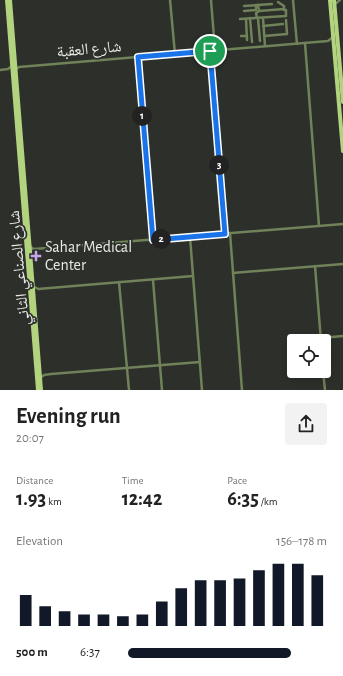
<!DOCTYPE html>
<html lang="en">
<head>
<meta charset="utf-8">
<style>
  :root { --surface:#fff; --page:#f2f2f2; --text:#222; --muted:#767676; --accent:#111827 }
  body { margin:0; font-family:"Alegreya Sans","Noto Naskh Arabic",sans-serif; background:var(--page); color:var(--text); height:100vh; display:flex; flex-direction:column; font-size:15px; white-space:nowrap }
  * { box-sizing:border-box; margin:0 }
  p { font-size:13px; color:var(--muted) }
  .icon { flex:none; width:22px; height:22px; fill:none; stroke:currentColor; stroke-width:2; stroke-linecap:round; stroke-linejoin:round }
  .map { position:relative; height:390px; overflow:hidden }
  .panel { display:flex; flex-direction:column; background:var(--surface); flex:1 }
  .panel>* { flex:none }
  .fabs { position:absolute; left:287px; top:334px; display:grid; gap:8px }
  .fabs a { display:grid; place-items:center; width:44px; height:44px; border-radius:4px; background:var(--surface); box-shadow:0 2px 10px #0003; font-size:20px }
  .pin { position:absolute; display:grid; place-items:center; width:34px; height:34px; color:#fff; margin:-17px; border:2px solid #fff; border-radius:50%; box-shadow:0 1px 4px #0007 }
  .km { position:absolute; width:20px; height:20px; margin:-10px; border-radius:50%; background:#222; color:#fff; font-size:11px; line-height:20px; text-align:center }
  .round { display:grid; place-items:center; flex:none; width:42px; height:42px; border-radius:4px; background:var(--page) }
  .overview { display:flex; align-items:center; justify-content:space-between; height:68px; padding:0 16px }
  h1 { font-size:22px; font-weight:700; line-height:30px }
  .stats { display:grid; grid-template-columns:repeat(3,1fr); gap:6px; height:68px; padding:4px 16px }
  .stats div { display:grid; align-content:center }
  .stats b { font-size:20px; font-weight:700 }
  .stats small { font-size:11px; font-weight:400 }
  .stats p { font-size:11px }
  .chart { height:112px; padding:8px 16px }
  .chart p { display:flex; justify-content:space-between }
  .chart svg { width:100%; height:72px; margin-top:4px; stroke:var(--accent); stroke-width:6 }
  ul { padding:0 16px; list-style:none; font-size:13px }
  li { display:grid; grid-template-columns:64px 48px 1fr; align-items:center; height:30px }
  li i { height:10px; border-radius:5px; background:var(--accent) }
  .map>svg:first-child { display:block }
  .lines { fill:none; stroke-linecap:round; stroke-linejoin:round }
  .minor { stroke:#708259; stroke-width:2.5 }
  .major { stroke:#b2d47f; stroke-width:4 }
  .route-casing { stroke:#fff; stroke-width:8 }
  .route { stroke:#1a73e8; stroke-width:5 }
  .poi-dot { fill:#c9a5ee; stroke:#2d302a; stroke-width:1.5 }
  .labels { text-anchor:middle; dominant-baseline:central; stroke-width:3.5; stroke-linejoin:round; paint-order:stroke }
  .street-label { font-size:16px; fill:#e8e9e5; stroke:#2d302a }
  .poi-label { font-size:16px; fill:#e8e9e5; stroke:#2d302a; text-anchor:start }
</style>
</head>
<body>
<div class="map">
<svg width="343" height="390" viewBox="0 0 343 390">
  <rect width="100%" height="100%" fill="#2d302a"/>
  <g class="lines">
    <g class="minor">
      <path d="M170 0 175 54"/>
      <path d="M211 0 215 50"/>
      <path d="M293 0 297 44"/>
      <path d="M335 4 340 0"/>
      <path d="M258 5 259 11 284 9"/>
      <path d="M244 6 272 4"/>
      <path d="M244 11 256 10V5"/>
      <path d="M250 18 252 42"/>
      <path d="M257 18 256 13 259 11"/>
      <path d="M258 18 260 41"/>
      <path d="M263 18 265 46"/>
      <path d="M240 19 286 16V10H284V6L278 2"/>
      <path d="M246 19 247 40"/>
      <path d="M263 26 283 24"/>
      <path d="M241 36H247"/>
      <path d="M264 36 287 34 286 20"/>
      <path d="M305 43 319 226"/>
      <path d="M210 51 225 234"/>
      <path d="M137 57 153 240"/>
      <path d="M0 70 8 69 12 66"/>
      <path d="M15 70 19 67 328 41 333 37"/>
      <path d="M230 233 242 390"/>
      <path d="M190 237 202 390"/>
      <path d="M30 246 33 249 48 248 343 224"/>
      <path d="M315 266 321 341"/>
      <path d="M233 273 343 264"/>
      <path d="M153 280 162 390"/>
      <path d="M119 282 129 390"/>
      <path d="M33 286 38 289 193 276"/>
      <path d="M320 338 343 336"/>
      <path d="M323 371 325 390"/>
      <path d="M40 378 44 375 51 374 200 362"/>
    </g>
    <g class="major">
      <path d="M7 0 38 390"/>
      <path d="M10 0 41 390"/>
      <path d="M330 0 343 151"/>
      <path d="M334 0 343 102"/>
    </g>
  </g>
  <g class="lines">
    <g class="route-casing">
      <path id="route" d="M210 51 225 234 153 240 138 57Z"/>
    </g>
    <use href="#route" class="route"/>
  </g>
  <path class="poi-dot" d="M34 250h4v4h4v4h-4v4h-4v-4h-4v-4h4z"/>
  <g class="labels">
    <g class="street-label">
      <text transform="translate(89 49) rotate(-5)">شارع العقبة</text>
      <text transform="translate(19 268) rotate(-95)">شارع الصناعي الثاني</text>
    </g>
    <g class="poi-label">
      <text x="45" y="247">Sahar Medical<tspan x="45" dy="18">Center</tspan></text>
    </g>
  </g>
</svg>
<div class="fabs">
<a><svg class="icon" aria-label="locate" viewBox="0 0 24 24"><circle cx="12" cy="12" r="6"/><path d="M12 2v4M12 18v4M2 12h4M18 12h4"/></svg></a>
</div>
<div class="pin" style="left:210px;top:51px;background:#1e9e55"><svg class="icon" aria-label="arrive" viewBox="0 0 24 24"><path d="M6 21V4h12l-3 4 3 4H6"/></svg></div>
<b class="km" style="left:142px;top:116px">1</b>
<b class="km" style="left:161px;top:239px">2</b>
<b class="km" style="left:219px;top:165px">3</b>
</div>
<section class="panel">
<div class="overview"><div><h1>Evening run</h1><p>20:07</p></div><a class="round"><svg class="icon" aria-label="share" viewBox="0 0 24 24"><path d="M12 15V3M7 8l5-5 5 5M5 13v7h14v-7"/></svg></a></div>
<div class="stats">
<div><p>Distance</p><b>1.93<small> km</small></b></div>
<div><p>Time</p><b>12:42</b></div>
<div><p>Pace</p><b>6:35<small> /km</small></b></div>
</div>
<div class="chart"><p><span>Elevation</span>156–178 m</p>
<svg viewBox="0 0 160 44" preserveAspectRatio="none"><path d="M5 44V25M15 44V32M25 44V35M35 44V37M45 44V37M55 44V38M65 44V37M75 44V29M85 44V21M95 44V16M105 44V16M115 44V15M125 44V10M135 44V6M145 44V6M155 44V13"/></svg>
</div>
<ul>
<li><b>500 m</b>6:37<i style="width:82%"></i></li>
</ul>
</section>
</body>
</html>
